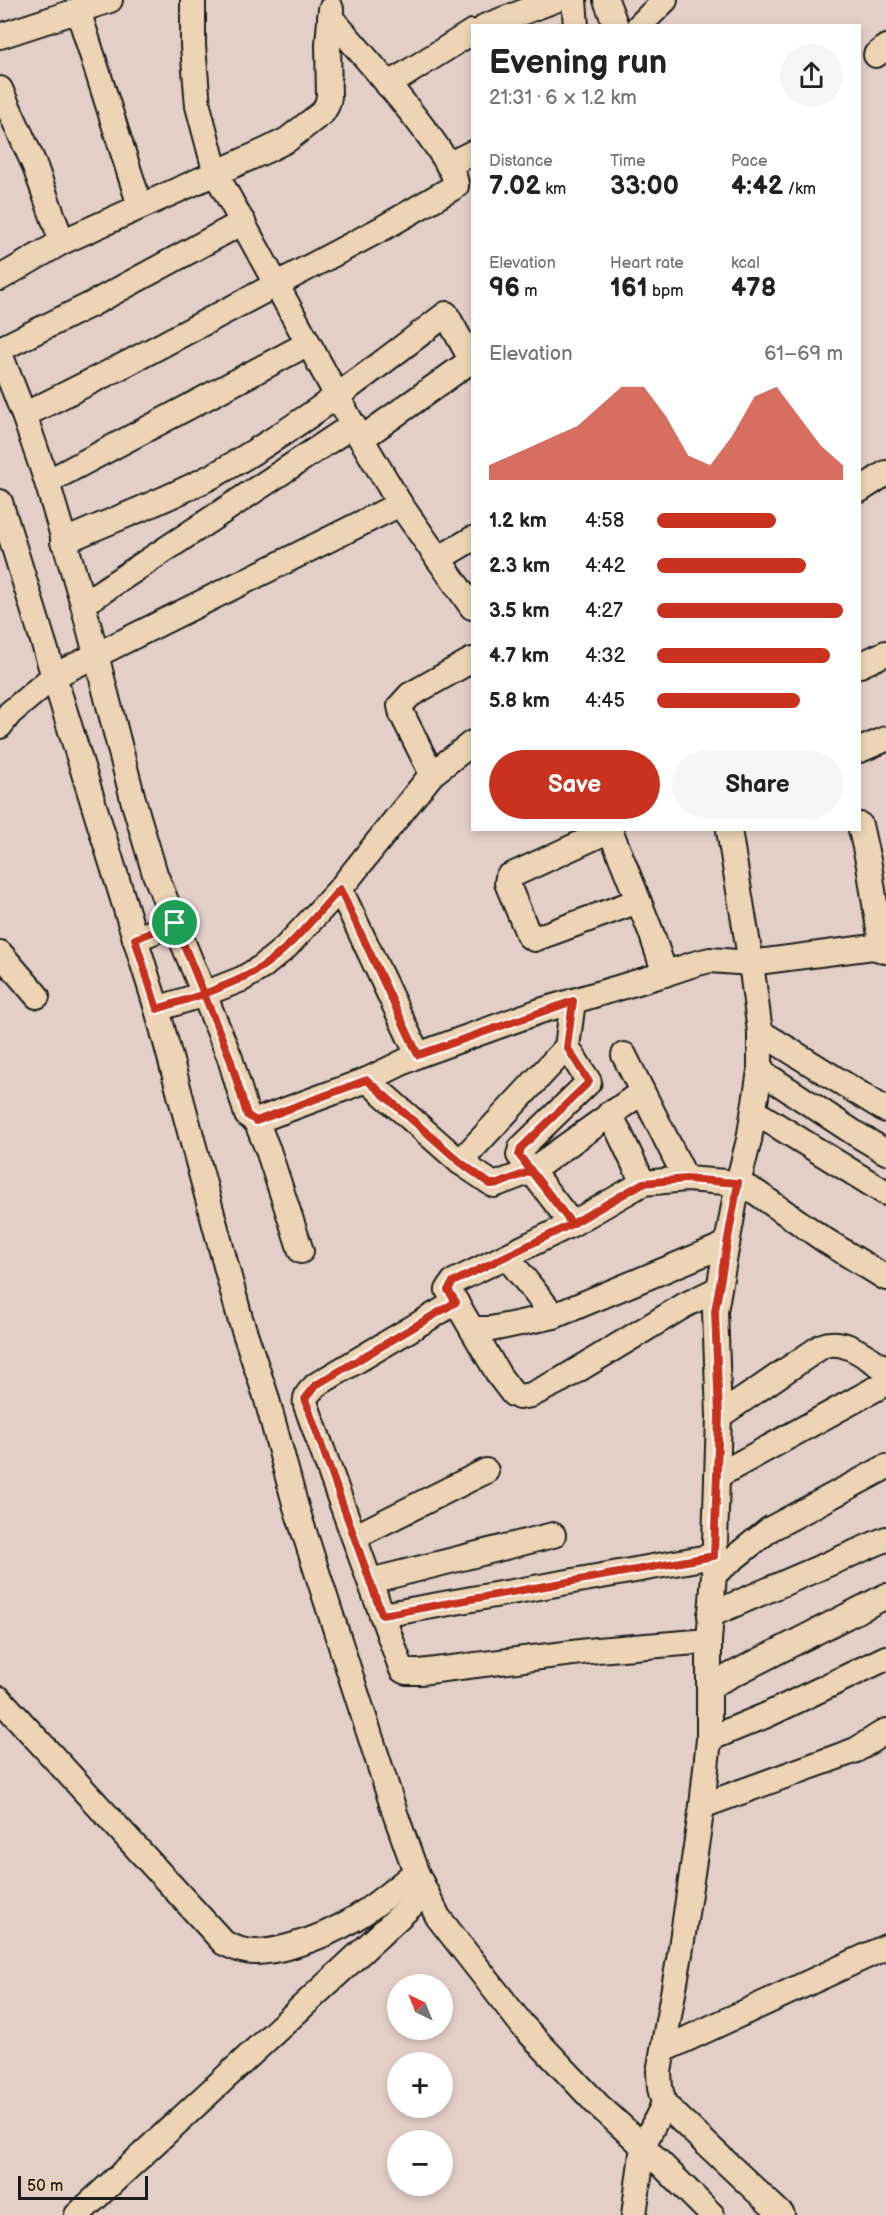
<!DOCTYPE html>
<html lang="en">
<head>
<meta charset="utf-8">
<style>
  :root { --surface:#fff; --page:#f6f6f6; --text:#222; --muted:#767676; --accent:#c8321e }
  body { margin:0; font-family:"Balsamiq Sans",sans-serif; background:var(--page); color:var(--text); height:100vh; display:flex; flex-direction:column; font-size:22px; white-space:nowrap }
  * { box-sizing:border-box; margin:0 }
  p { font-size:20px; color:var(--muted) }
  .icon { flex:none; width:33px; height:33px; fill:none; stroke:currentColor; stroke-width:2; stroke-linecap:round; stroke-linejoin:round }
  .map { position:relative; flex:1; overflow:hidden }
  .sheet { position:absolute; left:471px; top:24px; width:390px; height:807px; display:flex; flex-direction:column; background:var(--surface); border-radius:0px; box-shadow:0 3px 9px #0003 }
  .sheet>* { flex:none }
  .needle { width:39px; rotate:317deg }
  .controls { position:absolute; left:387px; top:1974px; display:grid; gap:12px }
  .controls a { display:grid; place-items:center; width:66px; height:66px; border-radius:50%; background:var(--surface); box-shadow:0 3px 9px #0003; font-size:30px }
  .scale { position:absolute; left:18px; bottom:15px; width:130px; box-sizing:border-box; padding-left:6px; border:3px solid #1c1c1c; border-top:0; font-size:16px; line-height:21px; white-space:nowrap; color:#1c1c1c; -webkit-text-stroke:4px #ecd4b4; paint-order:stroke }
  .pin { position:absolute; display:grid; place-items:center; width:51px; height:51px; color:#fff; margin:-26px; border:3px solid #fff; border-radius:50%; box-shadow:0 2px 6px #0007 }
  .round { display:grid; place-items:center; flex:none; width:63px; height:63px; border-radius:32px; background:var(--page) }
  .headline { display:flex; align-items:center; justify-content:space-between; height:102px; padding:0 18px }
  h1 { font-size:33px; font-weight:700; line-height:45px }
  .stats { display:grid; grid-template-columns:repeat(3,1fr); gap:9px; height:102px; padding:6px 18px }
  .stats div { display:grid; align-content:center }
  .stats b { font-size:26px; font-weight:700 }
  .stats small { font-size:16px; font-weight:400 }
  .stats p { font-size:16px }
  .chart { height:168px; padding:12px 18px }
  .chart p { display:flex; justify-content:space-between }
  .chart svg { width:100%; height:108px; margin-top:6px; fill:var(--accent); opacity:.7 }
  .cta { display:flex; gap:12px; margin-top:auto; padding:12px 18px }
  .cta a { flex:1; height:69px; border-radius:36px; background:var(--accent); color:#fff; font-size:24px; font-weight:700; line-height:69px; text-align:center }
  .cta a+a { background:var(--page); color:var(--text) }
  ul { padding:0 18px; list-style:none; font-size:20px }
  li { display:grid; grid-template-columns:96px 72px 1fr; align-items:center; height:45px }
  li i { height:15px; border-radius:8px; background:var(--accent) }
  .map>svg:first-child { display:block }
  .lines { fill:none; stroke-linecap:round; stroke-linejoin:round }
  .minor-casing { stroke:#1c1c1c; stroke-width:28 }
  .minor { stroke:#ecd4b4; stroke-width:24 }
  .route-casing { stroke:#fff; stroke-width:12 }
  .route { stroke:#c8321e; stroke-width:8 }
</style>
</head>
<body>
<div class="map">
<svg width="886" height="2215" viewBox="0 0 886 2215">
  <rect width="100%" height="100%" fill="#e4cfc8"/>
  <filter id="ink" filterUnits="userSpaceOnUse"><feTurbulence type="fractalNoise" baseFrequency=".0167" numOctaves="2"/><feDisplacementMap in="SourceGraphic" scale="12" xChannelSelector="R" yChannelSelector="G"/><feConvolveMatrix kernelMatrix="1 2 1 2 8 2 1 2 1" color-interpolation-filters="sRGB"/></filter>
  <g filter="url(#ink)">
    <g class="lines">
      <g class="minor-casing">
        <g id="minor">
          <path d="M193 0V46L198 106 216 174 353 425 400 504 472 607"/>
          <path d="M574 0 576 26"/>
          <path d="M606 0 616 26"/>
          <path d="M78 10 140 206"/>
          <path d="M486 26 555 0"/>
          <path d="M639 26 665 0"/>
          <path d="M0 36 110 0"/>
          <path d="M876 55 886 47"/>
          <path d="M388 85 472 32"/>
          <path d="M0 89 34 164 62 242"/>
          <path d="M448 165 472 153"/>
          <path d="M0 278 62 242 267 150 287 140 323 112 327 105 329 97 328 44 331 9"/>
          <path d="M0 349 92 304 243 222"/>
          <path d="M0 354 24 415 47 482 83 604 134 803 155 874 230 1058 247 1115 256 1121 268 1150 301 1251"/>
          <path d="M24 415 128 363 383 228 456 186C460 162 351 41 330 17"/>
          <path d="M361 439 472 360"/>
          <path d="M47 482 307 344"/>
          <path d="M860 490 886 473"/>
          <path d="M0 502 157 1009 240 1318 266 1396 296 1507 396 1816 416 1872 438 1917 523 2026 597 2104 643 2146 712 2215"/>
          <path d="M63 542C114 519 168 500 218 473 298 428 373 370 446 314L472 361"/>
          <path d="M438 559 472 539"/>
          <path d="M83 604 353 425"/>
          <path d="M860 665 886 653"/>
          <path d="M0 726 10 713 54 676 400 504"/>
          <path d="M860 750 886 739"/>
          <path d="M432 774 402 714 400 706 410 695 472 660"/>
          <path d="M860 825 869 865 882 949"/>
          <path d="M610 830 508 877 507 883 529 936 534 939 638 901"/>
          <path d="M610 830 651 932 665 974"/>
          <path d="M729 830 751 963 760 1032V1071L749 1140 738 1183 715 1311 719 1416 714 1574 709 1641V1739L702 1806 856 1750 886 1731"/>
          <path d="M340 889 418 1055"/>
          <path d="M135 939 175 923"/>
          <path d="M0 953 37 996"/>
          <path d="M157 1009 204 994 242 979 262 967 285 948 340 889 432 774 472 743"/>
          <path d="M760 1032 886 1110"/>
          <path d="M567 1047 589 1082 521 1148 519 1155 572 1224"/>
          <path d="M624 1055 686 1179"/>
          <path d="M760 1071 856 1134 886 1152"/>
          <path d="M367 1080 460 1162 494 1185 531 1171 642 1092"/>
          <path d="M755 1112 886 1193"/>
          <path d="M610 1113 643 1183"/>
          <path d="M256 1121 367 1080 418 1055 540 1011 658 976 694 964 710 960 751 963 873 947 886 951"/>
          <path d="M460 1162 567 1047 573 1001"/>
          <path d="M507 1257 554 1316 727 1244"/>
          <path d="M456 1302 500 1377 513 1394 519 1397 531 1395 561 1380 685 1305 718 1289"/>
          <path d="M472 1329H491L554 1316"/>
          <path d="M719 1416 822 1346C845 1337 867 1358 886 1369"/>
          <path d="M717 1476 886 1383"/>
          <path d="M354 1537 486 1471"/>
          <path d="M714 1574 770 1529 886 1467"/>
          <path d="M370 1581 553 1535"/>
          <path d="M382 1615 714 1556"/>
          <path d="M710 1615 886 1539"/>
          <path d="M709 1641 597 1650 420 1672H407L402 1670 306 1405C304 1395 310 1392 316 1385L456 1302 448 1290 453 1282 572 1224 643 1183 686 1179 738 1183 757 1193 823 1239 886 1278"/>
          <path d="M710 1686 886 1596"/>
          <path d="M0 1699 224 1943C231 1946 238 1950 246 1951 260 1954 277 1950 291 1946 345 1931 374 1907 416 1872"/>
          <path d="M709 1739 767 1715 886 1658"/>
          <path d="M665 2049 886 1947"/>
          <path d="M664 2104 782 2215"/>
          <path d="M77 2215 425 1893"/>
          <path d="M634 2215 643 2146 664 2104 660 2088 659 2072 680 1954 702 1806"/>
        </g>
      </g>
      <use href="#minor" class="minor"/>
    </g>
  </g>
  <g class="lines" filter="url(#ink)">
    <g class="route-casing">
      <path id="route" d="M175 923 135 939 157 1009 204 994 230 1058 247 1115 256 1121 367 1080 460 1162 490 1184H498L531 1171 572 1224 643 1183 686 1179 738 1183 715 1311 719 1416 714 1556 382 1615 305 1399 316 1385 456 1302 448 1290 453 1282 572 1224 519 1155 521 1148 589 1082 567 1047 573 1001 418 1055 340 889C315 916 291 948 260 968 242 980 223 986 204 994L175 923"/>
    </g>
    <use href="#route" class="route"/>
  </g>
</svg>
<div class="controls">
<a><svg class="needle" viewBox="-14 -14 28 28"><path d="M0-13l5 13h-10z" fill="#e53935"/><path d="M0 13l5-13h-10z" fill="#767676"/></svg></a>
<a>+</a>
<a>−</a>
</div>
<div class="scale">50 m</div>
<div class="pin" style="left:175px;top:923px;background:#1e9e55"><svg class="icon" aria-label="arrive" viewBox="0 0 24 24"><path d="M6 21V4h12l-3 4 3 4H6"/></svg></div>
<section class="sheet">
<div class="headline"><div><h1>Evening run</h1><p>21:31 · 6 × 1.2 km</p></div><a class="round"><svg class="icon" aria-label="share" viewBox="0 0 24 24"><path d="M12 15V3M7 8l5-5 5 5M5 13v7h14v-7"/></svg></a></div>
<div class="stats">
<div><p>Distance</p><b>7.02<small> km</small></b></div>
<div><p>Time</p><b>33:00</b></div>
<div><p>Pace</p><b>4:42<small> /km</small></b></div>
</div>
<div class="stats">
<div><p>Elevation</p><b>96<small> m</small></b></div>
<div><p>Heart rate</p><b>161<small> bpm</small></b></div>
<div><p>kcal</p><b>478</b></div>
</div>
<div class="chart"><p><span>Elevation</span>61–69 m</p>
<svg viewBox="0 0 160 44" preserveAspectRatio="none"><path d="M0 44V38L10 34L20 30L30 26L40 22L50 14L60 6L70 6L80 18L90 34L100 38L110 26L120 10L130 6L140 18L150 30L160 38V44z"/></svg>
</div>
<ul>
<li><b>1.2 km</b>4:58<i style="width:64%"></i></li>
<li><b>2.3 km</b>4:42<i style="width:80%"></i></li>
<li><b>3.5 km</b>4:27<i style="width:100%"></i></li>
<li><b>4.7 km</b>4:32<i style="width:93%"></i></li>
<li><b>5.8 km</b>4:45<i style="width:77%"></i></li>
</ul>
<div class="cta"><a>Save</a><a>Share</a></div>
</section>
</div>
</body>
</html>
